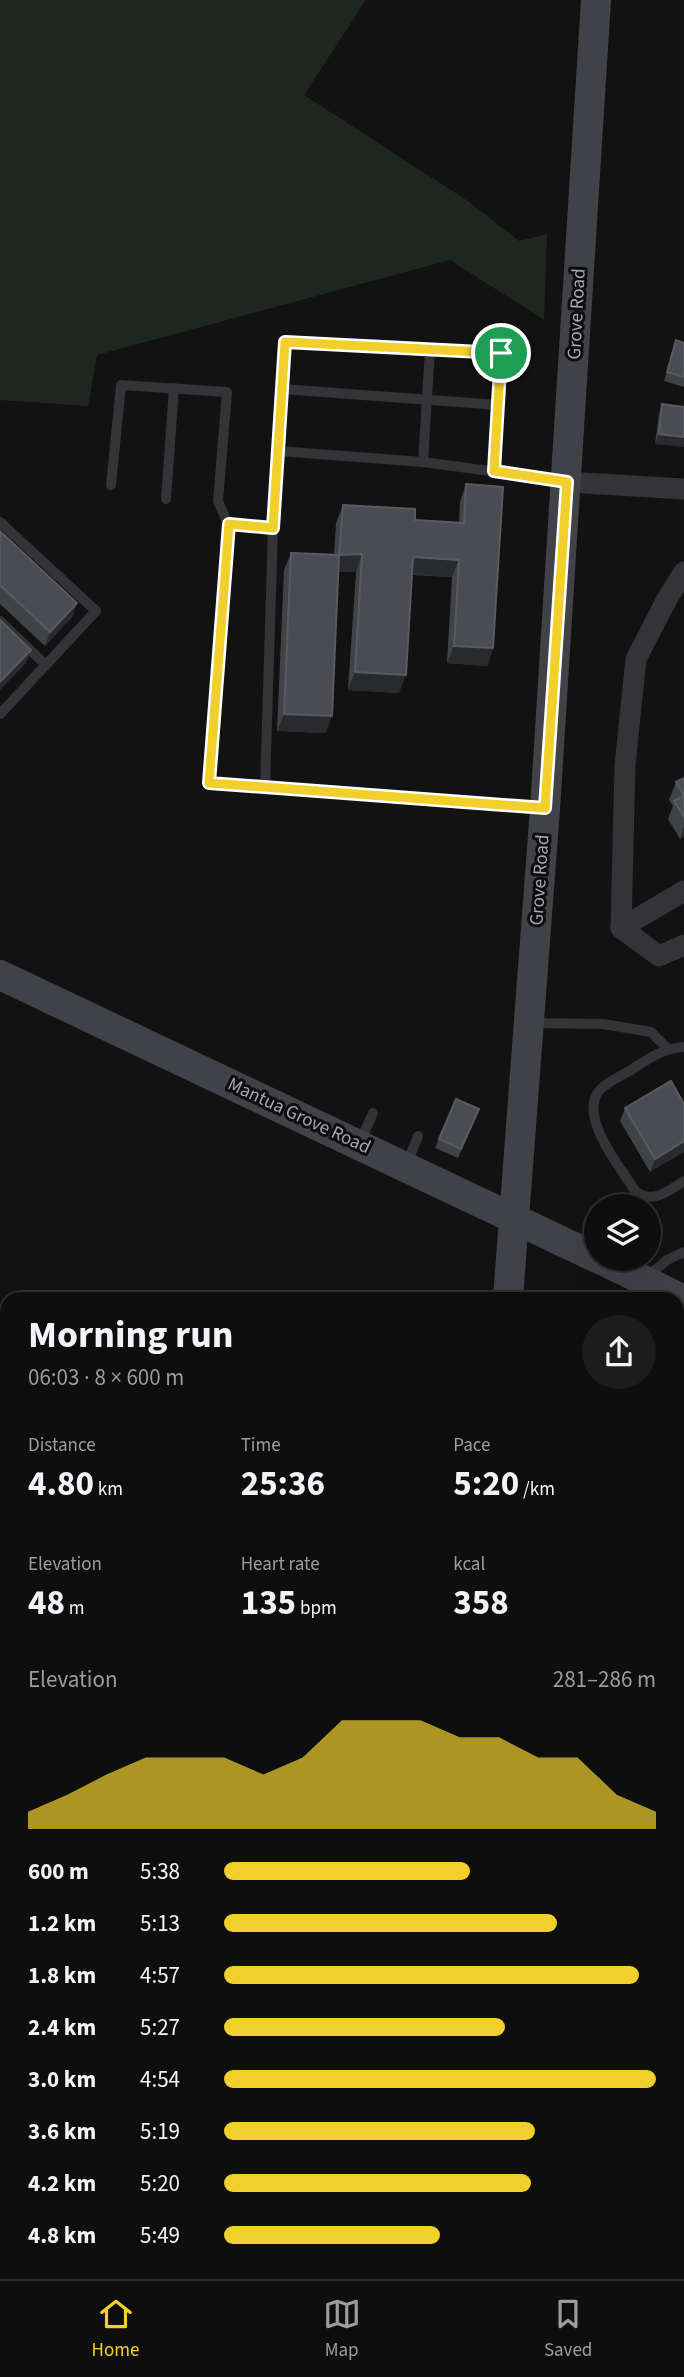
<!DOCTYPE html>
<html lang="en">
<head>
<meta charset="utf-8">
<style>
  :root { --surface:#0e0e0e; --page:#1c1c1c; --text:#f1f3f6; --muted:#9b9c9e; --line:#2e2e2e; --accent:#f1cf2d }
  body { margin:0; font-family:"Source Sans 3",sans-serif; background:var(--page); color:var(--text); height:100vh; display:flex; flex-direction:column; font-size:26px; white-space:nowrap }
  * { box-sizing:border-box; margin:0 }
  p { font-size:23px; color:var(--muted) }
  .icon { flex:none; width:38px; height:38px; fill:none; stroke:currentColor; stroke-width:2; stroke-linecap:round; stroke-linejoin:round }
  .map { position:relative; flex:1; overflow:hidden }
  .panel { position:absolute; left:0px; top:1292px; width:684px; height:989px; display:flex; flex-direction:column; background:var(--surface); border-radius:21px 21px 0 0; box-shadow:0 7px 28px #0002,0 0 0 2px var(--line) }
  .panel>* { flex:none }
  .controls { position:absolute; left:584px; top:1194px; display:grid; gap:14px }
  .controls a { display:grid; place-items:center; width:77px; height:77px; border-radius:50%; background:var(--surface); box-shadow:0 7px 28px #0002,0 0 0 2px var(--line); font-size:35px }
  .pin { position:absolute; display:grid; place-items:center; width:60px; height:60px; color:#fff; margin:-30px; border:4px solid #fff; border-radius:50%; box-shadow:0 2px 7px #0007 }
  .round { display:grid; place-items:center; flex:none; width:74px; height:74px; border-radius:37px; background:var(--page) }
  .overview { display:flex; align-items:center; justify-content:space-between; height:119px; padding:0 28px }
  h1 { font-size:38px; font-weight:700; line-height:52px }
  .stats { display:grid; grid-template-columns:repeat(3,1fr); gap:10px; height:119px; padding:7px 28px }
  .stats div { display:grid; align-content:center }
  .stats b { font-size:35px; font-weight:700 }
  .stats small { font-size:19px; font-weight:400 }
  .stats p { font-size:19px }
  .chart { height:196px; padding:14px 28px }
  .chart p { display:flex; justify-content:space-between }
  .chart svg { width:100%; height:126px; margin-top:7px; fill:var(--accent); opacity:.7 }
  ul { padding:0 28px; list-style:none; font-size:23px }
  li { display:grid; grid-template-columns:112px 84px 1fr; align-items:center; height:52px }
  li i { height:18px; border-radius:9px; background:var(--accent) }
  .dock { display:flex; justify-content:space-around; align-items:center; height:98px; border-top:2px solid var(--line); background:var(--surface); font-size:19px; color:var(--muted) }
  .dock a { display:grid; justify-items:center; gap:4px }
  .dock .active { color:var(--accent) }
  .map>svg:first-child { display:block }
  .built { fill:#1e1e20 }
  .green { fill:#1e2620 }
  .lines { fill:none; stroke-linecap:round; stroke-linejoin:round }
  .service { stroke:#333338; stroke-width:10 }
  .minor { stroke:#333338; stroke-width:21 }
  .secondary { stroke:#414148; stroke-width:30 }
  .primary { stroke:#4f4f57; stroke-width:33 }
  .wall { fill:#404246 }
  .shaded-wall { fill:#292a2d }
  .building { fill:#4b4c52; stroke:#595a61; stroke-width:2 }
  .route-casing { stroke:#fff; stroke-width:14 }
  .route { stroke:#f1cf2d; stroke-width:9 }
  .labels { text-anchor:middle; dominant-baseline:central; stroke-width:6; stroke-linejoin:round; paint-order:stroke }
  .street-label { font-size:19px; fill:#a3a6b4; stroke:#0d0d0e }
</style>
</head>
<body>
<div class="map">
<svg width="684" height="2279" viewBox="0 0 684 2279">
  <rect width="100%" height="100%" fill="#121213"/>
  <path class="built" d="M0 1696 7 1703V1810L0 1814Z"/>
  <g class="green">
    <path d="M0 0H366L304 95 468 201 519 241 547 234 544 320 450 260 97 355 88 406 0 400Z"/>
    <path d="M677 2062 684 2064V2279H626L628 2273H677Z"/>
  </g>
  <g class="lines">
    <g class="service">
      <path d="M282 389 498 405"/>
      <path d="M279 451 285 342 501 353 493 472"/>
      <path d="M423 462 430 350"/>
      <path d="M111 485 121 385 227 392 218 501 228 524"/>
      <path d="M166 499 174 388"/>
      <path d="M0 522 96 611 0 714"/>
      <path d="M0 621 46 665"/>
      <path d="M265 787 273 528"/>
      <path d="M542 808 209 783 228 524 273 528 279 451 423 462 564 481"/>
      <path d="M530 1023 603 1024 651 1032 667 1048"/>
      <path d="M684 1047C661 1049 650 1058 631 1070 621 1076 606 1082 599 1091 578 1117 622 1170 636 1192 654 1204 668 1191 684 1181"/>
      <path d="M359 1144 373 1113"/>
      <path d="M406 1166 418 1136"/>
      <path d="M646 1278 667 1260 684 1252"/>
      <path d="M677 1342 684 1349"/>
      <path d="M677 1395 684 1391"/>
    </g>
    <g class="minor">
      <path d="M567 482 684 489"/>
      <path d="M621 928 625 765 636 659 667 599 684 572"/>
      <path d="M621 928 659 956 684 945"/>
      <path d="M621 928 684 891"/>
      <path d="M0 2102 7 2114"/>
      <path d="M94 2273 97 2279"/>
      <path d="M521 2273 522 2279"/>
    </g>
    <g class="secondary">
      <path d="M0 975 597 1258"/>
      <path d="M598 1258 684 1300"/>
      <path d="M508 1298 545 809 596 0"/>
    </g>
    <g class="primary">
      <path d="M677 1460 684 1456"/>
      <path d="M0 1850 7 1846"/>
    </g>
  </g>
  <g class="wall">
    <path d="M676 340 684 343V387L664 381Z"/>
    <path d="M662 404 684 407 655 444 659 414Z"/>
    <path d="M466 484 493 648 487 666 447 663 452 577 412 575 399 693 348 690 356 572H339L326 733 277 731 284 570 291 553 334 554 336 523 343 505 415 520 459 523 460 502Z"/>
    <path d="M0 531 77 603 72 617 45 646 0 604Z"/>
    <path d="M684 778V836L680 839 668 819 673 806 669 800 676 782Z"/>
    <path d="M684 1104 650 1172 620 1121 625 1108Z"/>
    <path d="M479 1109 458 1158 435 1148 439 1139Z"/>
    <path d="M0 1930 7 1982 0 1985Z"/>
    <path d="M7 2239V2273H37L40 2279H3L0 2273V2249L3 2241Z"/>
    <path d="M144 2273H177L179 2279H147Z"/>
    <path d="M570 2273H600L601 2279H571Z"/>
  </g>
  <g class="shaded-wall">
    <path d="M659 434 684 437V447L655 444Z"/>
    <path d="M362 554 356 572H333L339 555Z"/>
    <path d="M413 557 459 560 452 577 407 574Z"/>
    <path d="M77 603 72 617 45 646 50 632Z"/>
    <path d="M454 646 493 648 487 666 447 663Z"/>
    <path d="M31 650 26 663 0 690V682Z"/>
    <path d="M355 672 406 675 399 693 348 690Z"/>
    <path d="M284 714 332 716 326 733 277 731Z"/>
    <path d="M684 826V836L680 839Z"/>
    <path d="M684 1141V1152L650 1172 655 1159Z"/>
    <path d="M684 1364V1375L677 1379V1367Z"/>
    <path d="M684 1831V1839L677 1842V1834Z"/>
    <path d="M684 1880V1888L677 1891V1883Z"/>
    <path d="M7 1974V1982L0 1985 4 1976Z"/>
  </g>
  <g class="building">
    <path d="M676 340 684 343V377L667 372Z"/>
    <path d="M662 404 684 407V437L659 434Z"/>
    <path d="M466 484 503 487 493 648 454 646 459 560 413 557 406 675 355 672 362 554 339 555 343 505 415 509V520L464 523Z"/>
    <path d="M0 531 77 603 50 632 0 585Z"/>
    <path d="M291 553 339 555 332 716 284 714Z"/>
    <path d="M0 620 31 650 0 682Z"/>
    <path d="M684 778V817L674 801 684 796 676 782Z"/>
    <path d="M671 1081 684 1104V1141L655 1159 625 1108Z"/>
    <path d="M456 1099 479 1109 461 1149 439 1139Z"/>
    <path d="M680 1342 684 1351V1364L677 1367V1343Z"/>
    <path d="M684 1797V1831L677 1834V1800Z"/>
    <path d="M679 1856 684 1868V1880L677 1883V1857Z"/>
    <path d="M6 1927 7 1929V1974L4 1976 0 1968V1930Z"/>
    <path d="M7 2239V2250L3 2241Z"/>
    <path d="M7 2250V2271L0 2257V2253Z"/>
    <path d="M8 2273H37L40 2279H11Z"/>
    <path d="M152 2273H177L179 2279H154Z"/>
    <path d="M575 2273H600L601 2279H576Z"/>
  </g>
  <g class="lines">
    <g class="route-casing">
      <path id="route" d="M285 342 501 353 494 471 567 482 545 808 209 783 229 524 273 528Z"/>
    </g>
    <use href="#route" class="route"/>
  </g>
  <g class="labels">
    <g class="street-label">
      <text transform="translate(577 314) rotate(-87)">Grove Road</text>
      <text transform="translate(540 880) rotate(-86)">Grove Road</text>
      <text transform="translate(299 1116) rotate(25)">Mantua Grove Road</text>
    </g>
  </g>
</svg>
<div class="controls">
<a><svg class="icon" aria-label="layers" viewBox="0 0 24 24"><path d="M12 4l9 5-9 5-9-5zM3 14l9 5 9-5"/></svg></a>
</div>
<div class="pin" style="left:501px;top:353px;background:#1e9e55"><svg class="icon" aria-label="arrive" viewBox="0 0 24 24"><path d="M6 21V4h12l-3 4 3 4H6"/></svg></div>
<section class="panel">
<div class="overview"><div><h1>Morning run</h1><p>06:03 · 8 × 600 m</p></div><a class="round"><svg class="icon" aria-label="share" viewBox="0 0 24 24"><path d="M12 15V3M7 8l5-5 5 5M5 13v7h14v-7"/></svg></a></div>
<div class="stats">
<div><p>Distance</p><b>4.80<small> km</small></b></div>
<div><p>Time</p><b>25:36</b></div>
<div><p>Pace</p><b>5:20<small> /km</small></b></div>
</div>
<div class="stats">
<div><p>Elevation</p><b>48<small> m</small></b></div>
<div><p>Heart rate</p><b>135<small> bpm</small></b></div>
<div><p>kcal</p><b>358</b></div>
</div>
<div class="chart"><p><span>Elevation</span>281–286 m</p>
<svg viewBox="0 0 160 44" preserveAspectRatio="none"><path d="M0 44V38L10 32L20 25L30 19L40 19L50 19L60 25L70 19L80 6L90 6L100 6L110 12L120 12L130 19L140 19L150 32L160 38V44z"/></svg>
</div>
<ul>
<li><b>600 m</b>5:38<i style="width:57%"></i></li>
<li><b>1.2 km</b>5:13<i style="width:77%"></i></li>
<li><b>1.8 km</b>4:57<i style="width:96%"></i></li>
<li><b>2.4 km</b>5:27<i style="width:65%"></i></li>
<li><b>3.0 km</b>4:54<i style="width:100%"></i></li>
<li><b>3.6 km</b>5:19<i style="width:72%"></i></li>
<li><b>4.2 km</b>5:20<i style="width:71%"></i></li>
<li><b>4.8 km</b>5:49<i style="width:50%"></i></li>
</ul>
</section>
</div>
<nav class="dock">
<a class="active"><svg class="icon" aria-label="home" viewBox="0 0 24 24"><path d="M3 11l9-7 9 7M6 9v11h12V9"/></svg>Home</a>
<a><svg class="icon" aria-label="map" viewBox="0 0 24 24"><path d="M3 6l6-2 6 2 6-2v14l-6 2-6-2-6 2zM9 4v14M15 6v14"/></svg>Map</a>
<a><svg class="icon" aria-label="saved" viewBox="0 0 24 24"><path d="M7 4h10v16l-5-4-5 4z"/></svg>Saved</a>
</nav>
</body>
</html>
